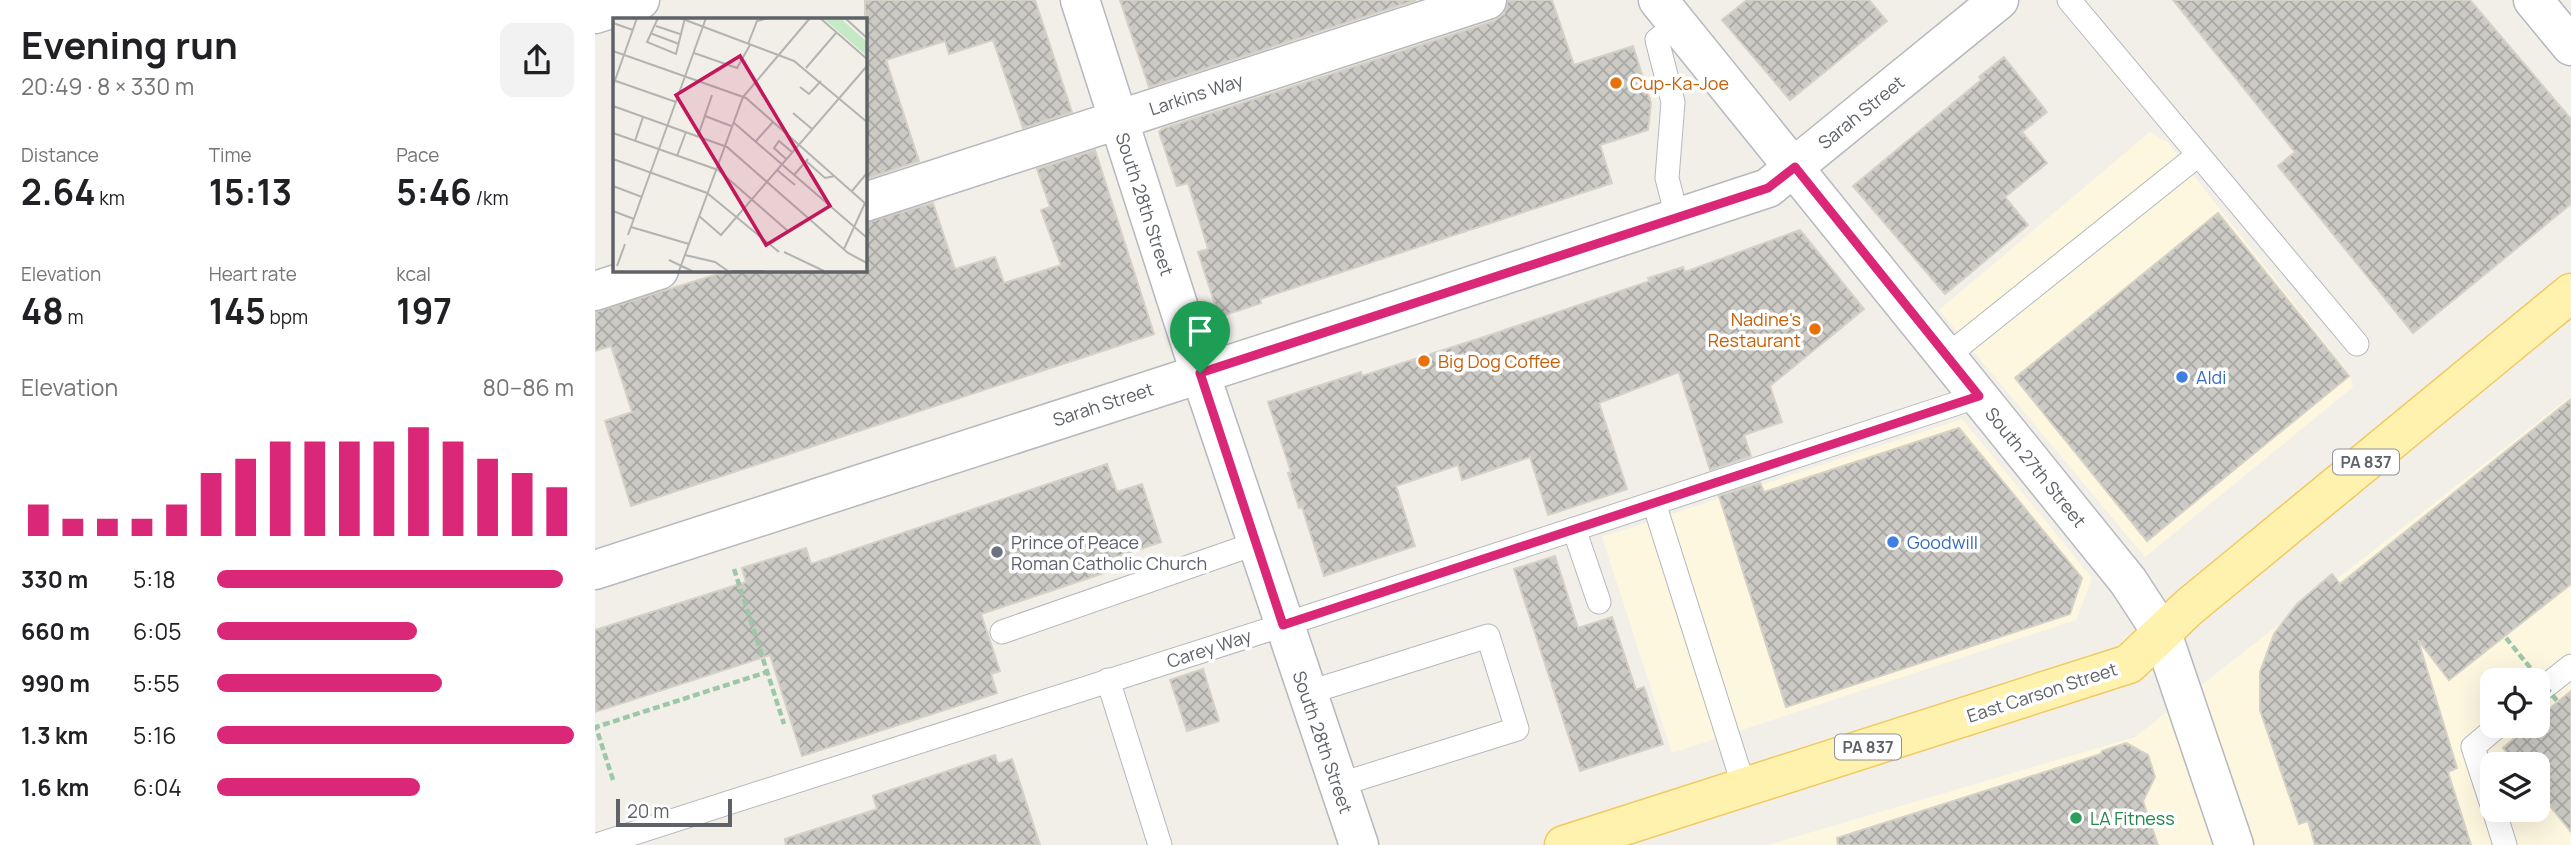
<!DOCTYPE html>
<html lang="en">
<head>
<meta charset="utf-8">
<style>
  :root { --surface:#fff; --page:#f2f2f2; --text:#202124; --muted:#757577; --accent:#db2777 }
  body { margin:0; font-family:Manrope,sans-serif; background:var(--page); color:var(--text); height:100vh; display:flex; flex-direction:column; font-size:26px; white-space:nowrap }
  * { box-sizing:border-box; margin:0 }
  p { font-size:23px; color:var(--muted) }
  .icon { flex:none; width:38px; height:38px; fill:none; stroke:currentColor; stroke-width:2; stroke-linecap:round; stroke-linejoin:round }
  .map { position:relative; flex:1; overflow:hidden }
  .drawer { display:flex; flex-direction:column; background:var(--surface); width:595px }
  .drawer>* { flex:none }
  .controls { position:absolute; left:1885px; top:668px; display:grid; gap:14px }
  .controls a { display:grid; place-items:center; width:70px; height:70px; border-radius:14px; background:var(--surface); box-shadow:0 7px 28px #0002; font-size:35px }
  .scale { position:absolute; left:21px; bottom:18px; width:116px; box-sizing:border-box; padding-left:7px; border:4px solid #5f6368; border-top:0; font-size:19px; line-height:24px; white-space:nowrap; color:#5f6368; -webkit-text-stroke:5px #fff; paint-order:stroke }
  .pin { position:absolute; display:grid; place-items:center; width:60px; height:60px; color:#fff; margin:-72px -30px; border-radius:50% 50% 50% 0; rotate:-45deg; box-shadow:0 0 7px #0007 }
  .pin .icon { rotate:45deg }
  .round { display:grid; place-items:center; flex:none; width:74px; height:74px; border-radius:14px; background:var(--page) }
  .overview { display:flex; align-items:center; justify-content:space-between; height:119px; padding:0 21px }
  h1 { font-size:38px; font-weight:700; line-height:52px }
  .figures { display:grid; grid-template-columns:repeat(3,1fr); gap:10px; height:119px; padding:7px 21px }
  .figures div { display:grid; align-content:center }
  .figures b { font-size:35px; font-weight:700 }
  .figures small { font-size:19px; font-weight:400 }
  .figures p { font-size:19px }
  .chart { height:196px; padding:14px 21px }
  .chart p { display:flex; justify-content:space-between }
  .chart svg { width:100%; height:126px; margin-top:7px; stroke:var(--accent); stroke-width:6 }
  ul { padding:0 21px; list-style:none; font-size:23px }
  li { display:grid; grid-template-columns:112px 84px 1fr; align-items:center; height:52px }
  li i { height:18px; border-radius:9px; background:var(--accent) }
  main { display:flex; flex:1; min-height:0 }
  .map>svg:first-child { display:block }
  .commercial { fill:#fef7e0; fill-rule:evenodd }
  .building { fill:url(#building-cross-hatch); stroke:#d6d1c6; stroke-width:2 }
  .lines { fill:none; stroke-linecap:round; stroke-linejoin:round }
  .lane-casing { stroke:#b5b8bc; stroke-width:25 }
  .street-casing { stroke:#b5b8bc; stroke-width:41 }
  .secondary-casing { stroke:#b6babf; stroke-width:41 }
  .primary-casing { stroke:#f2c960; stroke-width:41 }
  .path { stroke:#9cc7a9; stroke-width:4.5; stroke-dasharray:7 3.5; stroke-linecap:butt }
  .lane { stroke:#fff; stroke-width:23 }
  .street { stroke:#fff; stroke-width:38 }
  .secondary { stroke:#fff; stroke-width:38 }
  .primary { stroke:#fff2af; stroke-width:38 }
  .path-bridge { stroke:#9cc7a9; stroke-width:4.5; stroke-dasharray:7 3.5; stroke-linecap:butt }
  .route-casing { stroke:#fff; stroke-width:14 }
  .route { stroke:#db2777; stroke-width:9 }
  .food-dot { fill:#e8710a; stroke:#fff; stroke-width:2.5 }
  .shop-dot { fill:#3f7fe0; stroke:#fff; stroke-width:2.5 }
  .worship-dot { fill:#6b7280; stroke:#fff; stroke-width:2.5 }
  .leisure-dot { fill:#2e9e5b; stroke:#fff; stroke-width:2.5 }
  .labels { text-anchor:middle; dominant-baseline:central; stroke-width:7; stroke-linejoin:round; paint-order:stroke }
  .shield { fill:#fff; stroke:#8f9295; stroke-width:2 }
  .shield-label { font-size:16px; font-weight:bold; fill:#5f6368 }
  .food-label { font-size:18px; fill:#c56008; stroke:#fff; text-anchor:start }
  .street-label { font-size:18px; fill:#5f6368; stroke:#fff }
  .shop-label { font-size:18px; fill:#366cbe; stroke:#fff; text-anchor:start }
  .worship-label { font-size:18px; fill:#5b616d; stroke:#fff; text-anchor:start }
  .leisure-label { font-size:18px; fill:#27864d; stroke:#fff; text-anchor:start }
  .inset-road { fill:none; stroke:#b3b3b1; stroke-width:2 }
  .view { fill:#c2185b; fill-opacity:0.15; stroke:#c2185b; stroke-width:3.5 }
  .inset-edge { fill:none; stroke:#5f6368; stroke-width:3.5 }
</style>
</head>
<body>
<main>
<section class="drawer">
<div class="overview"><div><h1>Evening run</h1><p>20:49 · 8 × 330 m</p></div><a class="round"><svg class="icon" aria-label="share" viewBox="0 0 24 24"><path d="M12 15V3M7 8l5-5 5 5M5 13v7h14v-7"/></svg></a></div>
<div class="figures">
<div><p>Distance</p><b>2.64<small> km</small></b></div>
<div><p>Time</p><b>15:13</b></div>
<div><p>Pace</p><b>5:46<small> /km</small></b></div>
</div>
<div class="figures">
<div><p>Elevation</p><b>48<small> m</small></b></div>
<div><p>Heart rate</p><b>145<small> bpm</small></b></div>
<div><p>kcal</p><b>197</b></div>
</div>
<div class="chart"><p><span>Elevation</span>80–86 m</p>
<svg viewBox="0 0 160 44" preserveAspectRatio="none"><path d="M5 44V33M15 44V38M25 44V38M35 44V38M45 44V33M55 44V22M65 44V17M75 44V11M85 44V11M95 44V11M105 44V11M115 44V6M125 44V11M135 44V17M145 44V22M155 44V27"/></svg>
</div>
<ul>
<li><b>330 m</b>5:18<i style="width:97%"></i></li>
<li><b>660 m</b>6:05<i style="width:56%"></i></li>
<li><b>990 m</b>5:55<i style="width:63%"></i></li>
<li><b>1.3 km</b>5:16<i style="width:100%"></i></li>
<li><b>1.6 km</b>6:04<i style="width:57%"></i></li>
</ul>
</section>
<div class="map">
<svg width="1976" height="845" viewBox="0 0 1976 845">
  <defs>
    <pattern id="building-cross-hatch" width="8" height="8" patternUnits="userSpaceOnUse" patternTransform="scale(1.75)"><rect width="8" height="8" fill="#cccac5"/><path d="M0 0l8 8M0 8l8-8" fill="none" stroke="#a9a8a4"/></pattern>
  </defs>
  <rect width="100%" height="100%" fill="#f1efe8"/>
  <g class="commercial">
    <path d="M1555 132 1573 143 1755 375 1758 387 1550 557 1344 310Z"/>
    <path d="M1976 396V845H1173L1540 737ZM1897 681H1942V726H1897ZM1897 765H1942V810H1897Z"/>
    <path d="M1367 419 1497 578 1481 620 1077 753 1007 537Z"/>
  </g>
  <g class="building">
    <path d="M270 0H440L477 112 428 128 398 40 354 54 350 41 291 60 324 161 270 179Z"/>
    <path d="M525 0H821L554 87Z"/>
    <path d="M913 0H957L979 65 1038 46 1056 103 1053 130 1005 145 1017 183 665 299 666 303 624 317 603 252 613 249 593 183 582 186 564 132 567 129 899 21 909 14Z"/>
    <path d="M1152 0H1274L1292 21 1195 100 1127 20Z"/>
    <path d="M1578 0H1875L1976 119V204L1818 333 1683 166 1700 152Z"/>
    <path d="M1409 57 1452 112 1427 132 1452 163 1410 197 1433 225 1350 294 1258 186 1386 80 1384 77Z"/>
    <path d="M500 150 559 334 36 506 10 421 37 412 16 346 0 351V312L136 270H270V223L338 203 360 269 400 257 409 283 466 265 446 210 455 207 442 169Z"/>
    <path d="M1623 213 1754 376 1552 541 1420 378Z"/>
    <path d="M1205 230 1269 309 1175 386 1187 422 1149 435 1156 456 1115 470 1084 372 1004 403 1032 489 953 515 935 457 867 480 863 465 801 486 820 546 729 576 707 507 704 508 693 473 696 472 673 402 766 372 767 376 892 336 1055 281 1053 278 1088 267 1090 272Z"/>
    <path d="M1976 399V584L1854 680 1823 640 1862 768 1853 772 1876 845H1720L1713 821 1704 824 1665 710V672L1679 634 1702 604 1737 574 1745 584Z"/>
    <path d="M1364 428 1487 578 1475 614 1191 707 1124 496 1165 483 1169 492Z"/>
    <path d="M512 464 522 492 547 484 566 542 518 558 521 569 386 614 405 671 396 674 402 693 207 756 175 655 0 712V630L151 582 147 568 211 548 216 564Z"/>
    <path d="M960 556 983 628 1017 617 1041 690 1049 687 1068 744 985 771 919 569Z"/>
    <path d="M608 669 624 721 592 731 575 680Z"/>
    <path d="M1976 691V832L1942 790V765H1922L1908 748 1934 726H1942V719Z"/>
    <path d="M1531 743 1553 755 1560 777 1548 801 1563 845H1243L1242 838 1506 754 1507 751Z"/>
    <path d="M400 755 403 764 417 759 445 845H191L190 839 282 809 278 796Z"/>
  </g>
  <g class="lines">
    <g class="lane-casing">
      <g id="lane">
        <path d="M1474 0 1762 344"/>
        <path d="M1082 217 1072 178 1078 102 1062 40 1083 24"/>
        <path d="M1352 356 1603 155"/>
        <path d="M1059 503 1149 787"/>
        <path d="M979 529 1004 602"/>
        <path d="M407 632 662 543"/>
        <path d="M513 680 565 845"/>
        <path d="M712 693 893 636 922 729 743 785"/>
        <path d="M1942 693 1976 666"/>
        <path d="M1897 805 1878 747 1903 726"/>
        <path d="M1899 810 1910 845"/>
        <path d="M2 845 688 625 1384 396"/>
      </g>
    </g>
    <g class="street-casing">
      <g id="street">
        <path d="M485 0 605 373 764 845"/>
        <path d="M1938 0 1976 46"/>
        <path d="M0 14 45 0"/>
        <path d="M270 202 892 0"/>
        <path d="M0 291 64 270"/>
        <path d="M0 570 775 319 1173 188 1404 0"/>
        <path d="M1567 633 1639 845"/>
      </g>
    </g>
    <g class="secondary-casing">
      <path id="secondary" d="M1063 0 1533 581 1567 633"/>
    </g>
    <g class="primary-casing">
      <path id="primary" d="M969 845 1534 664 1594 607 1976 293"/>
    </g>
    <g class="path">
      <path d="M139 569 189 724"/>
      <path d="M18 780 1 727 172 672"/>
    </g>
    <use href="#lane" class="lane"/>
    <use href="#street" class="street"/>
    <use href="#secondary" class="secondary"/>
    <use href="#primary" class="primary"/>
    <path class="path-bridge" d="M1911 638 1963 702"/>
  </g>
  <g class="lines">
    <g class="route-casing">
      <path id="route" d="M1200 167 1384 396 688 625 605 373 1173 188Z"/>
    </g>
    <use href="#route" class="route"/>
  </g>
  <g class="food-dot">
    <circle cx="1021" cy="83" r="7"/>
    <circle cx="1220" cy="329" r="7"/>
    <circle cx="829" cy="361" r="7"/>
  </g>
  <g class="shop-dot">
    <circle cx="1587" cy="377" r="7"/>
    <circle cx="1298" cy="542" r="7"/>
  </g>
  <circle class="worship-dot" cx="402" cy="552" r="7"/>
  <circle class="leisure-dot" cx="1481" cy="818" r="7"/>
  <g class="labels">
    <g class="shield">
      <rect x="1738" y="449.5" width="66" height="25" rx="5"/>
      <rect x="1240" y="734.5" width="66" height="25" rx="5"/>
    </g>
    <g class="shield-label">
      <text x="1771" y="462">PA 837</text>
      <text x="1273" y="747">PA 837</text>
    </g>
    <g class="food-label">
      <text x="1035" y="83">Cup-Ka-Joe</text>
      <text x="1206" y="319" text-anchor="end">Nadine's<tspan x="1206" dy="21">Restaurant</tspan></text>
      <text x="843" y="361">Big Dog Coffee</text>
    </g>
    <g class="street-label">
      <text transform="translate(601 94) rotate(-18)">Larkins Way</text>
      <text transform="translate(1266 112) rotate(-39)">Sarah Street</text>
      <text transform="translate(550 204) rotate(72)">South 28th Street</text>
      <text transform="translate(508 404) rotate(-18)">Sarah Street</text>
      <text transform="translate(1441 467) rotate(51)">South 27th Street</text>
      <text transform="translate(614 648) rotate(-18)">Carey Way</text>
      <text transform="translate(1447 692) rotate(-18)">East Carson Street</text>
      <text transform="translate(728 742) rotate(71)">South 28th Street</text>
    </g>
    <g class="shop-label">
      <text x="1601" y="377">Aldi</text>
      <text x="1312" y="542">Goodwill</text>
    </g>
    <g class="worship-label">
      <text x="416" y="542">Prince of Peace<tspan x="416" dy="21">Roman Catholic Church</tspan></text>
    </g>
    <g class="leisure-label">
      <text x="1495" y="818">LA Fitness</text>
    </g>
  </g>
  <g transform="translate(18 18)">
    <rect width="254" height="254" fill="#f1efe8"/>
    <path d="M210 0H227L254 24V38Z" fill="#c5e8c5"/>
    <path class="inset-road" d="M45 0 34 24 63 36 72 0M67 0 181 43 254 104M207 0 254 41M232 0 254 20M0 5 20 12M43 8 67 16M37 15 66 26M135 26 144 3 155 0M0 33 133 80 254 187M81 35 124 50 137 27M193 50 223 15M0 62 63 84M0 68 24 0M187 69 196 76 208 63M0 88 114 129 235 235 254 245M180 95 199 111M92 98 118 108M120 104 253 219M0 115 105 152 176 214M85 118 99 77M22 123 30 99M143 123 160 104M64 138 73 114M0 141 94 175 166 234M173 141 161 130 166 123 179 134M193 143 212 160 222 158M164 152 182 167M181 157 195 141M0 168 29 179M239 173 254 155M0 193 21 201M86 198 108 217 254 48M18 209 76 226M15 217 93 0M231 231 252 185M171 234 211 253M72 237 102 244 115 253M56 242 79 253M4 248 12 226M66 253 130 79 197 0M119 253H151"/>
    <path class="view" d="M127 38 217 188 153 227 63 77Z"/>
    <rect width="254" height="254" class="inset-edge"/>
  </g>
</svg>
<div class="controls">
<a><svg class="icon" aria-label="locate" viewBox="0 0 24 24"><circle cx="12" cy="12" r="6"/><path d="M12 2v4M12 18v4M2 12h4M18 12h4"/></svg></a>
<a><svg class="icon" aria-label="layers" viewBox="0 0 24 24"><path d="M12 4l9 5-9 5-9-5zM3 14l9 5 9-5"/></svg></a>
</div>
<div class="scale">20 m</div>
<div class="pin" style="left:605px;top:373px;background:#1e9e55"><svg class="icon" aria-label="arrive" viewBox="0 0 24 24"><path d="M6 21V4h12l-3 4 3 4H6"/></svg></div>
</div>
</main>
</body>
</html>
